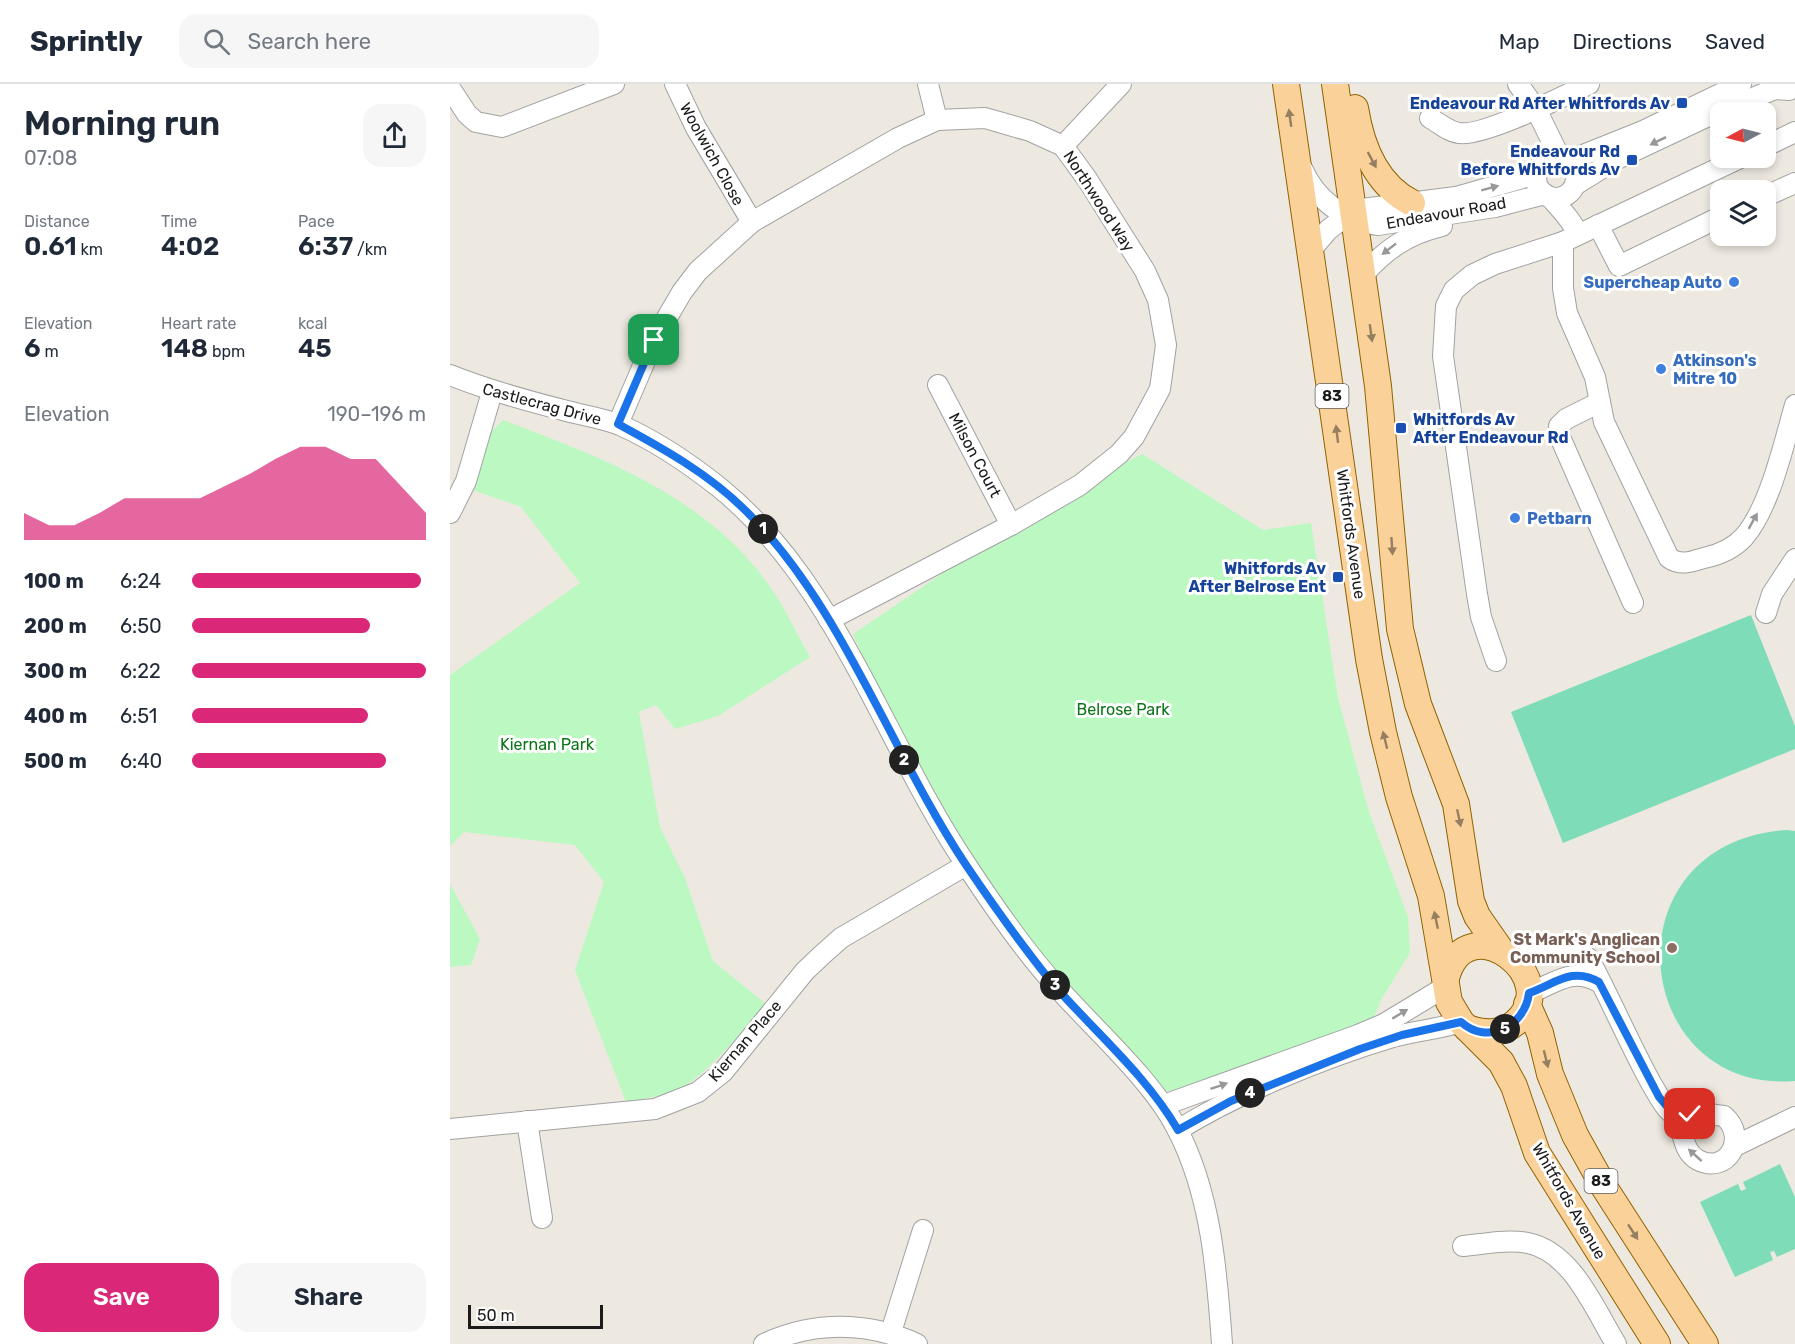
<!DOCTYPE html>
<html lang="en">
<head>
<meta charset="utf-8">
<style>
  :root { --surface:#fff; --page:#f6f6f7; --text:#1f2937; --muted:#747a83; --line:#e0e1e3; --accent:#db2777 }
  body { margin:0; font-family:Rubik,sans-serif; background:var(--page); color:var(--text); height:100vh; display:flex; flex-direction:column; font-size:22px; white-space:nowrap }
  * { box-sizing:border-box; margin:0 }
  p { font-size:20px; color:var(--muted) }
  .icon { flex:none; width:33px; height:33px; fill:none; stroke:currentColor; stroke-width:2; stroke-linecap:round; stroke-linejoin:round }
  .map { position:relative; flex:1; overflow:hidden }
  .details { display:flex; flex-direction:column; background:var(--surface); width:450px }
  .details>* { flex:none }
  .needle { width:39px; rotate:263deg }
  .controls { position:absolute; left:1260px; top:18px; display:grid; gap:12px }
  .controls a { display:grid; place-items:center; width:66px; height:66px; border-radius:12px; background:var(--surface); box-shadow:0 3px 9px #0003; font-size:30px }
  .scale { position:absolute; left:18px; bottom:15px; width:135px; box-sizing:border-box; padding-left:6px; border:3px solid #1b1b1b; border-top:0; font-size:16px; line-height:21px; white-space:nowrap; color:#1b1b1b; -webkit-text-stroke:4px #fff; paint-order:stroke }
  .pin { position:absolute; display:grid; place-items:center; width:51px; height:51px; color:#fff; margin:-26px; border-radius:12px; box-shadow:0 3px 9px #0006 }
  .km { position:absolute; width:30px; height:30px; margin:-15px; border-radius:50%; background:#222; color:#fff; font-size:16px; line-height:30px; text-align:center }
  .round { display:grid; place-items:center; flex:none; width:63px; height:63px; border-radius:18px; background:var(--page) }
  .summary { display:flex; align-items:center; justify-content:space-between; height:102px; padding:0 24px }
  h1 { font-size:33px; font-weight:600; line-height:45px }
  .figures { display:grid; grid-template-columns:repeat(3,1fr); gap:9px; height:102px; padding:6px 24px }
  .figures div { display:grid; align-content:center }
  .figures b { font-size:26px; font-weight:600 }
  .figures small { font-size:16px; font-weight:400 }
  .figures p { font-size:16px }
  .chart { height:168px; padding:12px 24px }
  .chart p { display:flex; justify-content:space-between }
  .chart svg { width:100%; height:108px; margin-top:6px; fill:var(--accent); opacity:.7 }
  .button { display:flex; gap:12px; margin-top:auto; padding:12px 24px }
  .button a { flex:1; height:69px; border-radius:18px; background:var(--accent); color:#fff; font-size:24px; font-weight:600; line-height:69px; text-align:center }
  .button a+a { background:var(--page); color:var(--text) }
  ul { padding:0 24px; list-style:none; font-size:20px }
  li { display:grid; grid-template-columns:96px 72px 1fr; align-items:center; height:45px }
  li i { height:15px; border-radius:8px; background:var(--accent) }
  header { display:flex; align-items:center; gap:36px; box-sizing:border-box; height:84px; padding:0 30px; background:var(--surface); border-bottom:2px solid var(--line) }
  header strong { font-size:28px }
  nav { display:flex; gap:33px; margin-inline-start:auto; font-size:21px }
  .search { width:420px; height:54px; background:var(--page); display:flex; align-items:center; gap:15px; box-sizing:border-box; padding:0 21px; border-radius:18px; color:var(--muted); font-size:22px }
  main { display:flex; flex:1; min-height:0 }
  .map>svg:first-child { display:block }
  .park { fill:#bcf8c1 }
  .pitch { fill:#7edcb9 }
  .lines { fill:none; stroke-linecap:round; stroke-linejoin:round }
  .minor-casing { stroke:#a2a2a2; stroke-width:22 }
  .major-casing { stroke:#906302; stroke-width:28 }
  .minor { stroke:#fff; stroke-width:20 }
  .major { stroke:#fad198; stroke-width:26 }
  .oneway { fill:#967f60 }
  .oneway2 { fill:#989898 }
  .route-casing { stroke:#fff; stroke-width:12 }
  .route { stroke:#1a73e8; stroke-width:8 }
  .transit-dot { fill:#1a4fb4; stroke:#fff; stroke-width:2 }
  .shop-dot { fill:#3f7fe0; stroke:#fff; stroke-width:2 }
  .education-dot { fill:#8d6e63; stroke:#fff; stroke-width:2 }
  .labels { text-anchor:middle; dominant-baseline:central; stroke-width:6; stroke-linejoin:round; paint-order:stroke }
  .shield { fill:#fff; stroke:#5f5f5f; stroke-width:1.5 }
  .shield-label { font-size:15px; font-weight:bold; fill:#1b1b1b }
  .transit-label { font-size:16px; font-weight:bold; fill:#164399; stroke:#fff; text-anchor:end }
  .street-label { font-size:16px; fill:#1b1b1b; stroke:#fff }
  .shop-label { font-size:16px; font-weight:bold; fill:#366cbe; stroke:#fff; text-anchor:start }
  .park-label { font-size:16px; fill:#0c7517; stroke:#fff }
  .education-label { font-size:16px; font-weight:bold; fill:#785e54; stroke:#fff; text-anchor:end }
</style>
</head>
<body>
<header>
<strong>Sprintly</strong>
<div class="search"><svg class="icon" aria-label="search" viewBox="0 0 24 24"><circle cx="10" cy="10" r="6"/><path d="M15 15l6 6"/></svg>Search here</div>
<nav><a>Map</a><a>Directions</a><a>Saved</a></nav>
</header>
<main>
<section class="details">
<div class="summary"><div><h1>Morning run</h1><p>07:08</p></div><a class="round"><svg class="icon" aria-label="share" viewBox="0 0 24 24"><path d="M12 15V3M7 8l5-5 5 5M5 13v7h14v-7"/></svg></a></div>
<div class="figures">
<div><p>Distance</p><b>0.61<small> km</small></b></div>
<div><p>Time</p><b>4:02</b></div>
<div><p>Pace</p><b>6:37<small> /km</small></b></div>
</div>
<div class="figures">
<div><p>Elevation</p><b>6<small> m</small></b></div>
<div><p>Heart rate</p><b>148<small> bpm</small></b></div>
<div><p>kcal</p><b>45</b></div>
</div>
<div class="chart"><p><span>Elevation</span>190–196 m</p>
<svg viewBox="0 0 160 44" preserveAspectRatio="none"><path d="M0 44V33L10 38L20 38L30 33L40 27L50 27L60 27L70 27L80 22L90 17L100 11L110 6L120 6L130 11L140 11L150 22L160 33V44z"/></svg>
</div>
<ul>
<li><b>100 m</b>6:24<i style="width:98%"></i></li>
<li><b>200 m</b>6:50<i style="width:76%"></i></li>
<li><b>300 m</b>6:22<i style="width:100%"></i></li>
<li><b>400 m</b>6:51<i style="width:75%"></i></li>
<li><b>500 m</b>6:40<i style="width:83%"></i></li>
</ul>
<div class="button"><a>Save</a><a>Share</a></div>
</section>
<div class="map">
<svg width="1345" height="1260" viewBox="0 0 1345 1260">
  <rect width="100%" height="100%" fill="#ede9e0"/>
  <g class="park">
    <path d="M53 336C157 375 264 415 327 513 339 532 348 553 360 573L268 632 225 645 206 621 189 628 210 743 235 794 263 877 316 920C294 944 258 991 230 1004 213 1012 194 1015 176 1018L125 886 154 798 125 761 14 748 0 762V591L130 499 71 423 20 405 39 350Z"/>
    <path d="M692 370 813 446 861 439 888 614 919 728 958 833 960 869 932 914 922 938 768 1002 715 1007 609 906 509 786 403 550 574 434 630 401Z"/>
    <path d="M0 800 30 855 21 881 0 883Z"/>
  </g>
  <g class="pitch">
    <path d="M1301 531 1345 642V665L1113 759 1061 628Z"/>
    <path d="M1337 746 1345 747V997C1181 1011 1153 759 1337 746Z"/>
    <path d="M1330 1080 1345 1113V1165L1327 1173 1324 1167 1320 1168 1323 1176 1285 1193 1250 1118 1288 1100 1291 1107 1296 1105 1293 1098Z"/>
  </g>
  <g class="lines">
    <g class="minor-casing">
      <g id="minor">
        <path d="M225 0 246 44 302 138"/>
        <path d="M478 0 487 36"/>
        <path d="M1068 0 1086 25 1110 74"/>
        <path d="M0 4 17 30 26 38 52 43 164 0"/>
        <path d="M980 34C989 39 999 48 1009 49 1033 53 1114 12 1139 0"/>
        <path d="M613 62 671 0"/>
        <path d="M1316 62 1345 48"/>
        <circle cx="1106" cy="94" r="20"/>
        <path d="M1118 77 1193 47 1291 0"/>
        <path d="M852 84C865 115 894 137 928 141L1045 123 1095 110"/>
        <path d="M1125 101 1167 75 1254 34 1325 5 1339 6"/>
        <path d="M1316 112 1345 99"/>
        <path d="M1100 113C1111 126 1121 135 1128 150"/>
        <path d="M1148 141 1169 182 1270 133"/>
        <path d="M1113 158V204L1117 229 1145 293 1154 338 1219 474C1231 482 1241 478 1254 474 1268 471 1284 464 1294 453 1320 423 1334 359 1345 321"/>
        <path d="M860 167 878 146 904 126 1006 113 1087 90"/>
        <path d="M913 191C936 165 958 150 992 142"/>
        <path d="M0 291C37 306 74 316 113 326 131 331 153 334 170 341 206 357 240 380 270 404 387 499 434 659 517 782 542 820 576 869 607 903 643 944 702 996 726 1043 761 1108 767 1188 772 1260"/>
        <path d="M488 301 561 441"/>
        <path d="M1150 318 1116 335 1109 342 1110 353 1183 519"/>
        <path d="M168 340 204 256 232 208 248 187 302 138 448 54 487 36 535 34 580 47 613 62 637 95 695 187 708 216 716 261 710 305 684 353 669 370 630 401 561 441 379 536"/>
        <path d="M0 429 16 397 42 308"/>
        <path d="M1316 529 1322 510 1345 475"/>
        <path d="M1046 577 1031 533 1027 510 993 272 996 222 1004 206 1022 191 1045 180 1113 158 1290 74"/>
        <path d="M1059 870C1085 864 1116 857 1139 875 1161 916 1179 959 1201 999 1206 1007 1210 1016 1216 1023 1219 1028 1226 1031 1228 1037 1234 1050 1233 1068 1248 1076 1277 1091 1299 1054 1274 1032L1250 1029 1227 1034"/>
        <path d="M1079 909C1105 900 1121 882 1149 898"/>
        <path d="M714 1021 908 951 934 940 995 903"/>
        <path d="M77 1037 92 1134"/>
        <path d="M0 1045 205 1025 248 1008 273 988 355 887 373 870 391 854 516 781"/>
        <path d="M728 1046C787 1009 876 973 943 953 965 947 989 945 1011 938"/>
        <path d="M1285 1062 1345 1033"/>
        <path d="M1013 1162C1034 1160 1057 1155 1078 1159 1122 1168 1144 1224 1166 1260"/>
        <path d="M441 1248 473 1146"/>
        <path d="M314 1260C363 1237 417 1237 467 1260"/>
      </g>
    </g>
    <g class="major-casing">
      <g id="major">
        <path d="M836 0 919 575 933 648 949 713 981 812 999 918 1011 938 1051 978 1064 1002 1087 1069 1207 1260"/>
        <path d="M885 0 928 302 950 545 968 620 1006 720 1021 817 1027 832 1050 865"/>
        <path d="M905 24C911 62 926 101 962 119"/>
        <path d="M996 894C1016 818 1117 895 1065 939 1050 951 1034 950 1017 944"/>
        <path d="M1077 920 1090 949 1100 990 1125 1051 1154 1103 1255 1260"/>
      </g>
    </g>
    <use href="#minor" class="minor"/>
    <use href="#major" class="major"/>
  </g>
  <defs><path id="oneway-solid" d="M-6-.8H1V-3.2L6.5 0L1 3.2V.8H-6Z" transform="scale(1.5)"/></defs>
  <g class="oneway">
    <use href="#oneway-solid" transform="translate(840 34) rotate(-98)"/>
    <use href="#oneway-solid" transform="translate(922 76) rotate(62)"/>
    <use href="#oneway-solid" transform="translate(921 249) rotate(82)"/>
    <use href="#oneway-solid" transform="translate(887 350) rotate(-97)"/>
    <use href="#oneway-solid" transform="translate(942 462) rotate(86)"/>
    <use href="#oneway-solid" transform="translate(935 656) rotate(-104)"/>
    <use href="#oneway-solid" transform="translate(1009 734) rotate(78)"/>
    <use href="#oneway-solid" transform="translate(986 836) rotate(-102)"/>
    <use href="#oneway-solid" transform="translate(1096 975) rotate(76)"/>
    <use href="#oneway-solid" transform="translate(1183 1148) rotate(57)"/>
  </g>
  <g class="oneway2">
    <use href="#oneway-solid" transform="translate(1208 57) rotate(154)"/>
    <use href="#oneway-solid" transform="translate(1040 104) rotate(-15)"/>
    <use href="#oneway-solid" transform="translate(939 165) rotate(142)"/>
    <use href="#oneway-solid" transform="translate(1303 437) rotate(-61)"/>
    <use href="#oneway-solid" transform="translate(950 930) rotate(-31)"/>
    <use href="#oneway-solid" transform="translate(769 1002) rotate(-19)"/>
    <use href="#oneway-solid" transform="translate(1245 1071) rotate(-138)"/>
  </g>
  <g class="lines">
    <g class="route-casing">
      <path id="route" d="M204 256 168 340C214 365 259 390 296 427 393 523 441 669 516 781 543 821 573 863 603 900 645 948 696 991 728 1046L781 1017 910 965 952 951 1011 938C1038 962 1075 942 1079 909 1105 900 1122 882 1149 898L1209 1013 1227 1034 1240 1030"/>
    </g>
    <use href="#route" class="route"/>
  </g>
  <g class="transit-dot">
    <rect x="1226" y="13" width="12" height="12" rx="3"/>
    <rect x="1176" y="70" width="12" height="12" rx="3"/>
    <rect x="945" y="338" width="12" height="12" rx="3"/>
    <rect x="882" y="487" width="12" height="12" rx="3"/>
  </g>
  <g class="shop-dot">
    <circle cx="1284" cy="198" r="6"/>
    <circle cx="1211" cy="285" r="6"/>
    <circle cx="1065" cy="434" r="6"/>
  </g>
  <circle class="education-dot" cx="1222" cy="864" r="6"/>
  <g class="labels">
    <g class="shield">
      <rect x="865.5" y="300" width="33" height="24" rx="4.5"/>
      <rect x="1134.5" y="1085" width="33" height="24" rx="4.5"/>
    </g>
    <g class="shield-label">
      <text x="882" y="312">83</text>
      <text x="1151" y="1097">83</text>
    </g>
    <g class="transit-label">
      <text x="1220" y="19">Endeavour Rd After Whitfords Av</text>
      <text x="1170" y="67">Endeavour Rd<tspan x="1170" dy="18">Before Whitfords Av</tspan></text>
      <text x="963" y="335" text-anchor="start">Whitfords Av<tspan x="963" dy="18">After Endeavour Rd</tspan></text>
      <text x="876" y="484">Whitfords Av<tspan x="876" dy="18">After Belrose Ent</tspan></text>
    </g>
    <g class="street-label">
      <text transform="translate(262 70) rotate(61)">Woolwich Close</text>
      <text transform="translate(649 117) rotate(57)">Northwood Way</text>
      <text transform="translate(996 129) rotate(-10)">Endeavour Road</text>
      <text transform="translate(92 320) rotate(15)">Castlecrag Drive</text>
      <text transform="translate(525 371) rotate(62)">Milson Court</text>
      <text transform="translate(901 450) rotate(82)">Whitfords Avenue</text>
      <text transform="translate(295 957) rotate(-49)">Kiernan Place</text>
      <text transform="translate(1119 1117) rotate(60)">Whitfords Avenue</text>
    </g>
    <g class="shop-label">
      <text x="1272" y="198" text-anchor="end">Supercheap Auto</text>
      <text x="1223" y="276">Atkinson's<tspan x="1223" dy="18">Mitre 10</tspan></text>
      <text x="1077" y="434">Petbarn</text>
    </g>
    <g class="park-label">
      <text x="673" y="625">Belrose Park</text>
      <text x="97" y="660">Kiernan Park</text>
    </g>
    <g class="education-label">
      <text x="1210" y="855">St Mark's Anglican<tspan x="1210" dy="18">Community School</tspan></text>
    </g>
  </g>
</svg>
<div class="controls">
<a><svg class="needle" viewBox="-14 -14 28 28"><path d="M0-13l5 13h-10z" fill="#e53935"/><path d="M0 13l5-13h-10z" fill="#747a83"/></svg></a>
<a><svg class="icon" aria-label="layers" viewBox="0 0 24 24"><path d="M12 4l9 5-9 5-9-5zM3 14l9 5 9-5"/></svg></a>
</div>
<div class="scale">50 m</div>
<div class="pin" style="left:204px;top:256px;background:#1e9e55"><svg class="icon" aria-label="arrive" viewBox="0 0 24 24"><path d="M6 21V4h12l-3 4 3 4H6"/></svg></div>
<div class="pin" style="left:1240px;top:1030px;background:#d93025"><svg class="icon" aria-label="check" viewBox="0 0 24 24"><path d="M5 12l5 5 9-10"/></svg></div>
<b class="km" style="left:313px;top:445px">1</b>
<b class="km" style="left:454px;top:676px">2</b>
<b class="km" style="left:605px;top:901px">3</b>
<b class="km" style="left:800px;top:1009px">4</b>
<b class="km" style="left:1055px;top:945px">5</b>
</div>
</main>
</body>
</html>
